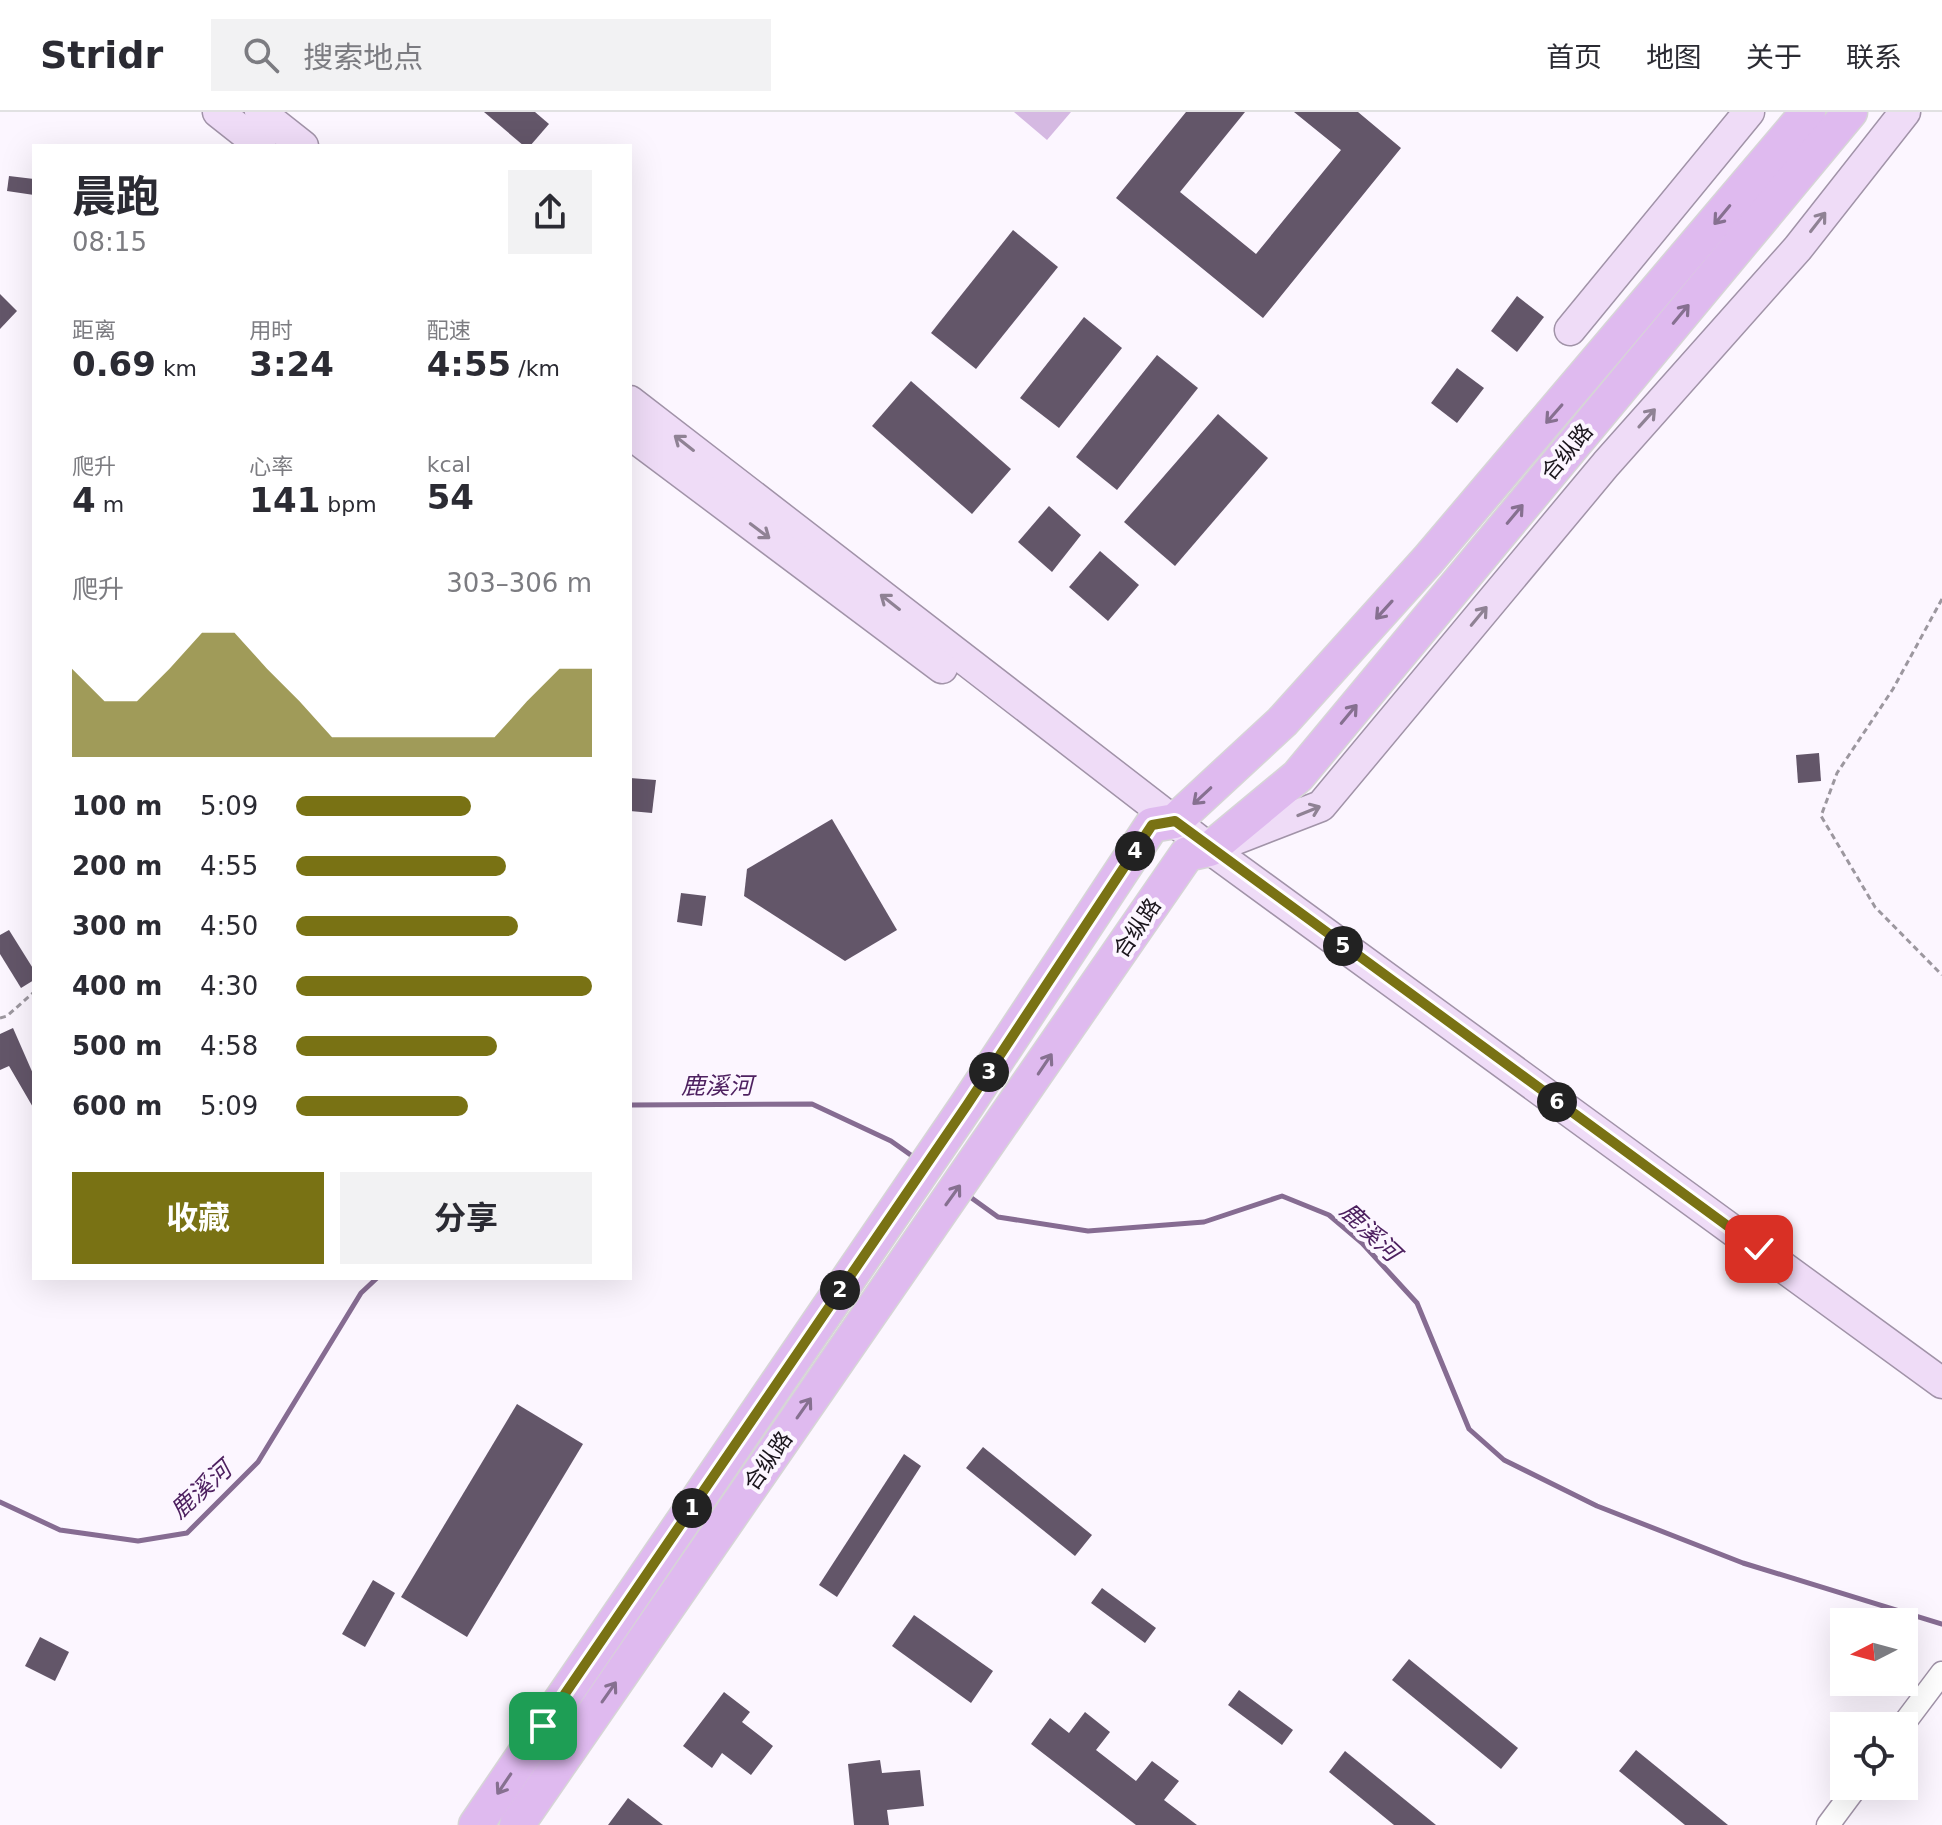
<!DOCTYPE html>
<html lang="zh">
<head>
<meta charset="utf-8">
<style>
  :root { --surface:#fff; --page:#f2f2f3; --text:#2b2b33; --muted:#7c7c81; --line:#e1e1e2; --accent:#797214 }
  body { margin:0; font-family:"DejaVu Sans","Noto Sans SC",sans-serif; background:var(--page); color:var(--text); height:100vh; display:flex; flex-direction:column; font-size:30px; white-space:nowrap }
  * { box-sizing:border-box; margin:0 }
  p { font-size:26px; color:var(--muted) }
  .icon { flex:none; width:44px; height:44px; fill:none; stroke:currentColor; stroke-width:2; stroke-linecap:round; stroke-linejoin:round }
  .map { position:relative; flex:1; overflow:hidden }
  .panel { position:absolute; left:32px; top:32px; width:600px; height:1136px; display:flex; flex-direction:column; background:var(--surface); border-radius:0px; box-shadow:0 8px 32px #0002 }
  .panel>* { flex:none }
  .needle { width:52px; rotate:264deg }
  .fabs { position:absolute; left:1830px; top:1496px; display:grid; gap:16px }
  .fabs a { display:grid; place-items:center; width:88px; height:88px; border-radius:0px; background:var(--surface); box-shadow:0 8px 32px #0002; font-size:40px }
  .pin { position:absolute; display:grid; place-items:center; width:68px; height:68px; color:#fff; margin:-34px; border-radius:16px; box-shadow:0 4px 12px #0006 }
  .km { position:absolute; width:40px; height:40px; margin:-20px; border-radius:50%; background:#222; color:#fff; font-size:22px; line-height:40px; text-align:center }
  .round { display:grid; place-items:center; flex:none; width:84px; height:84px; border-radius:0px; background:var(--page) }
  .head { display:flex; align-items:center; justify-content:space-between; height:136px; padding:0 40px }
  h1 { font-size:44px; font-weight:700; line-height:60px }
  .figures { display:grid; grid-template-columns:repeat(3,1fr); gap:12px; height:136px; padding:8px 40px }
  .figures div { display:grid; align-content:center }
  .figures b { font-size:34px; font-weight:700 }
  .figures small { font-size:22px; font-weight:400 }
  .figures p { font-size:22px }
  .chart { height:224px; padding:16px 40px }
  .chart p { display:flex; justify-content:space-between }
  .chart svg { width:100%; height:144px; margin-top:8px; fill:var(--accent); opacity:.7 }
  .action { display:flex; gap:16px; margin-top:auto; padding:16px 40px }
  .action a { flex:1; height:92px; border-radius:0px; background:var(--accent); color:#fff; font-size:32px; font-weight:700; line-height:92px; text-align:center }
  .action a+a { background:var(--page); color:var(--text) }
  ul { padding:0 40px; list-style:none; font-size:26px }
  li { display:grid; grid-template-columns:128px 96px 1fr; align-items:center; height:60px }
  li i { height:20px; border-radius:10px; background:var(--accent) }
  header { display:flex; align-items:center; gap:48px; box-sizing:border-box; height:112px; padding:0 40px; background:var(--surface); border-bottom:2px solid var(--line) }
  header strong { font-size:38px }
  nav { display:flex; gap:44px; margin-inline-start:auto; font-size:28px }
  .search { width:560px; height:72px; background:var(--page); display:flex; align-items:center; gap:20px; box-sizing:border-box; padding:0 28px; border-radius:0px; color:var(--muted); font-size:30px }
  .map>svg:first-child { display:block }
  .green { fill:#d5b9e2 }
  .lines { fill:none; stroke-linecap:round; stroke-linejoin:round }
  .stream { stroke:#866c92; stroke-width:5 }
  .building { fill:#635669 }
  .street-casing { stroke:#a193a8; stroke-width:25 }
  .secondary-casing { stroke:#a193a8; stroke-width:33 }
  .primary-casing { stroke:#d6d5d6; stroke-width:37 }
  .path { stroke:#9c979f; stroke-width:3; stroke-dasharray:6 4; stroke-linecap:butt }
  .street { stroke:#fff; stroke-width:22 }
  .secondary { stroke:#efdcf7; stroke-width:30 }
  .primary { stroke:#dfbaef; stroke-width:34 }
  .oneway { stroke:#867090 }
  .oneway2 { stroke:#8f8294 }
  .route-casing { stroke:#fff; stroke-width:16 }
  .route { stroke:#797214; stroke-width:10 }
  .labels { text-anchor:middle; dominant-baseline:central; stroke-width:8; stroke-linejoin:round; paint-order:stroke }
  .street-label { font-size:22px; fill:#1a151c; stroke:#fcf6ff }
  .water-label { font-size:24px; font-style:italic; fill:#4e2160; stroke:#fcf6ff }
</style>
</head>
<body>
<header>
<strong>Stridr</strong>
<div class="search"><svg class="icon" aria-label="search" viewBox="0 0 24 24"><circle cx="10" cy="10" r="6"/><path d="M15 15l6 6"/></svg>搜索地点</div>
<nav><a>首页</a><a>地图</a><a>关于</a><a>联系</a></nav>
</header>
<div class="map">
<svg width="1942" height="1713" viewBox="0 0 1942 1713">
  <rect width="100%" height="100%" fill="#fcf6ff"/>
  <path class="green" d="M1014 0H1071L1047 28Z"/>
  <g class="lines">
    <g class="stream">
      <path d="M630 993 812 992 891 1029 915 1046"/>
      <path d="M966 1082 998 1105 1088 1119 1204 1110 1282 1084 1329 1103 1362 1131 1417 1191 1469 1317 1504 1348 1597 1394 1743 1451 1942 1512"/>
      <path d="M0 1390 60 1418 138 1429 187 1421 258 1350 361 1181 377 1166"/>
    </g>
  </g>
  <g class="building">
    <path d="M484 0H535L549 12 530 34H524Z"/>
    <path d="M1186 0H1245L1180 80 1256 142 1341 38 1294 0H1358L1401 36 1263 206 1116 86Z"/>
    <path d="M9 64 34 67V83L7 79Z"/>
    <path d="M1013 118 1058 155 976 257 931 221Z"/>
    <path d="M0 182 17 199 0 217Z"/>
    <path d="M1517 184 1544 205 1517 240 1491 219Z"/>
    <path d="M1084 205 1122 236 1059 316 1020 286Z"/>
    <path d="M1157 243 1198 276 1117 378 1076 345Z"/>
    <path d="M1457 256 1484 276 1457 311 1431 291Z"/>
    <path d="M911 269 1011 357 972 402 872 314Z"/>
    <path d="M1218 302 1268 346 1175 454 1124 410Z"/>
    <path d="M1049 394 1081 423 1052 460 1018 430Z"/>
    <path d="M1100 439 1139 473 1108 509 1069 475Z"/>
    <path d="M1819 641 1821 669 1798 671 1796 643Z"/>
    <path d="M630 666 656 668 652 701 630 699Z"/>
    <path d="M832 707 897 818 845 849 744 784 747 757Z"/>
    <path d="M681 781 706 784 702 814 677 810Z"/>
    <path d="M9 818 34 858V868L21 876 0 842V823Z"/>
    <path d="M13 916 34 964V997L9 954 0 958V922Z"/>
    <path d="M517 1292 583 1332 467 1525 401 1485Z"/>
    <path d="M983 1335 1092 1423 1075 1444 966 1356Z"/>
    <path d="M904 1342 921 1354 837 1485 819 1473Z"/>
    <path d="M373 1468 395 1481 365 1535 342 1522Z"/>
    <path d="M1102 1476 1156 1516 1145 1531 1091 1491Z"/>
    <path d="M914 1503 993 1559 971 1591 892 1534Z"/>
    <path d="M40 1525 69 1540 55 1569 25 1554Z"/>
    <path d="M1409 1547 1518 1636 1501 1657 1392 1568Z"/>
    <path d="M1239 1578 1293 1618 1282 1633 1228 1593Z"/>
    <path d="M724 1580 750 1600 742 1610 773 1634 751 1663 722 1641 712 1656 683 1634Z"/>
    <path d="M1085 1600 1110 1620 1096 1638 1136 1669 1152 1649 1179 1669 1164 1688 1197 1713H1136L1031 1632 1050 1606 1069 1621Z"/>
    <path d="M1636 1638 1728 1713H1685L1619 1659Z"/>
    <path d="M1345 1639 1436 1713H1394L1329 1660Z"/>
    <path d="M880 1648 882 1661 920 1658 924 1694 887 1698 889 1713H854L848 1652Z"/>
    <path d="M628 1686 663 1713H608Z"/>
  </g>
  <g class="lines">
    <g class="street-casing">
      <g id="street">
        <path d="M1902 1614 1942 1561"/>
        <path d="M1828 1713 1857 1674"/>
      </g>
    </g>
    <g class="secondary-casing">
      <g id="secondary">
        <path d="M218 0 261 34"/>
        <path d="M260 0 303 34"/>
        <path d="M1570 218 1749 0"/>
        <path d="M630 289 1210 737 1942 1271"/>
        <path d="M630 322 942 556"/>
        <path d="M1223 732 1321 694 1606 352 1798 136 1905 0"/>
      </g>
    </g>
    <g class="primary-casing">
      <g id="primary">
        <path d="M476 1713 967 993 1152 713 1175 709 1282 610 1428 448 1808 0"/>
        <path d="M517 1713 1187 742 1210 737 1298 664 1850 0"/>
      </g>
    </g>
    <g class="path">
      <path d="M1942 487 1893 577 1837 661 1821 704 1875 795 1942 863"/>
      <path d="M0 906 7 904 34 880"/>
    </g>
    <use href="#street" class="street"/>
    <use href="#secondary" class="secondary"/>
    <use href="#primary" class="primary"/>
  </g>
  <defs><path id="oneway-shaft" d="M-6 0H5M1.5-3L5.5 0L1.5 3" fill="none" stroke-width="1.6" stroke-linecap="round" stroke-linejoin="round" transform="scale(2)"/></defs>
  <g class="oneway">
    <use href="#oneway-shaft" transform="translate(1722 103) rotate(130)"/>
    <use href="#oneway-shaft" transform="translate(1681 202) rotate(-50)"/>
    <use href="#oneway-shaft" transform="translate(1554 302) rotate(131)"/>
    <use href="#oneway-shaft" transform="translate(1515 402) rotate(-50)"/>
    <use href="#oneway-shaft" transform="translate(1384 498) rotate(132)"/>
    <use href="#oneway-shaft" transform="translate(1349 602) rotate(-50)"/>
    <use href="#oneway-shaft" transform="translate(1202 684) rotate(137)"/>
    <use href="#oneway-shaft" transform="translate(1045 952) rotate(-56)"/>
    <use href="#oneway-shaft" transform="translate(953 1083) rotate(-54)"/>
    <use href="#oneway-shaft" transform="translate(804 1296) rotate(-55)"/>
    <use href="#oneway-shaft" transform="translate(609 1580) rotate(-55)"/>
    <use href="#oneway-shaft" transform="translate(504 1672) rotate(124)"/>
  </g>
  <g class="oneway2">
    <use href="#oneway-shaft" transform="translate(1818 110) rotate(-52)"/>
    <use href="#oneway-shaft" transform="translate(1647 306) rotate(-48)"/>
    <use href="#oneway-shaft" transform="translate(684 331) rotate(-142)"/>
    <use href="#oneway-shaft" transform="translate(760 419) rotate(37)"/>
    <use href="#oneway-shaft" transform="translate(890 490) rotate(-142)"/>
    <use href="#oneway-shaft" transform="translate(1479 504) rotate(-50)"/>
    <use href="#oneway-shaft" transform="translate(1309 699) rotate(-22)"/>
  </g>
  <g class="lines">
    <g class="route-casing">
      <path id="route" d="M543 1614 967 993 1152 713 1175 709 1759 1137"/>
    </g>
    <use href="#route" class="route"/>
  </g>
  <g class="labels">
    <g class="street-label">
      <text transform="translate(1567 340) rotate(-50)">合纵路</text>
      <text transform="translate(1137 816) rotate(-56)">合纵路</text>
      <text transform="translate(768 1349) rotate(-55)">合纵路</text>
    </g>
    <g class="water-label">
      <text x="717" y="974">鹿溪河</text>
      <text transform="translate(1370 1120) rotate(44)">鹿溪河</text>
      <text transform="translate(201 1378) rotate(-42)">鹿溪河</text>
    </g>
  </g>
</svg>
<div class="fabs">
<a><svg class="needle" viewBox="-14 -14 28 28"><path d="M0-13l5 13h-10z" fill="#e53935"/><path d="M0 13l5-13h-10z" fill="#7c7c81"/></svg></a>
<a><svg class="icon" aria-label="locate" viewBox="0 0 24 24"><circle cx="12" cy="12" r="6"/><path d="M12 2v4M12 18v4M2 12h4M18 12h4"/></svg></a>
</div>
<div class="pin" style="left:543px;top:1614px;background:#1e9e55"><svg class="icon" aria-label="arrive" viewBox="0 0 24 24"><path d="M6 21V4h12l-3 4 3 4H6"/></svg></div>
<div class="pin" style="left:1759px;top:1137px;background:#d93025"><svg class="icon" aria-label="check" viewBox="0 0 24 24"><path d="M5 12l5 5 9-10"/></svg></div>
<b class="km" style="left:692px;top:1396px">1</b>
<b class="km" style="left:840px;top:1178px">2</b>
<b class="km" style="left:989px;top:960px">3</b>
<b class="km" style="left:1135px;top:739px">4</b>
<b class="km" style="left:1343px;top:834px">5</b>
<b class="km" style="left:1557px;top:990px">6</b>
<section class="panel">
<div class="head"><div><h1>晨跑</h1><p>08:15</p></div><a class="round"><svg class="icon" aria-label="share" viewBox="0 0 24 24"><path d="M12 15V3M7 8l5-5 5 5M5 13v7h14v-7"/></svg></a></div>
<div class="figures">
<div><p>距离</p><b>0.69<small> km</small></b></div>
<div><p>用时</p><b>3:24</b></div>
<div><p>配速</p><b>4:55<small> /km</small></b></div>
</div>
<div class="figures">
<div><p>爬升</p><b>4<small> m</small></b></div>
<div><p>心率</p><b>141<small> bpm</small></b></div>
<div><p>kcal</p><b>54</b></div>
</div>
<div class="chart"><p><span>爬升</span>303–306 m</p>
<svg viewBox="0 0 160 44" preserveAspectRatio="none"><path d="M0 44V17L10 27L20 27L30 17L40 6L50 6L60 17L70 27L80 38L90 38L100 38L110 38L120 38L130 38L140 27L150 17L160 17V44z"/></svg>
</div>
<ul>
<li><b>100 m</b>5:09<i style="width:59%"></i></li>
<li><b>200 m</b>4:55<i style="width:71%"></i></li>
<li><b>300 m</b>4:50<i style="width:75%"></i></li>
<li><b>400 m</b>4:30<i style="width:100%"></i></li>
<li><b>500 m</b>4:58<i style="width:68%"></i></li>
<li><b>600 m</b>5:09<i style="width:58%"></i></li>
</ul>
<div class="action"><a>收藏</a><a>分享</a></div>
</section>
</div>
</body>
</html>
